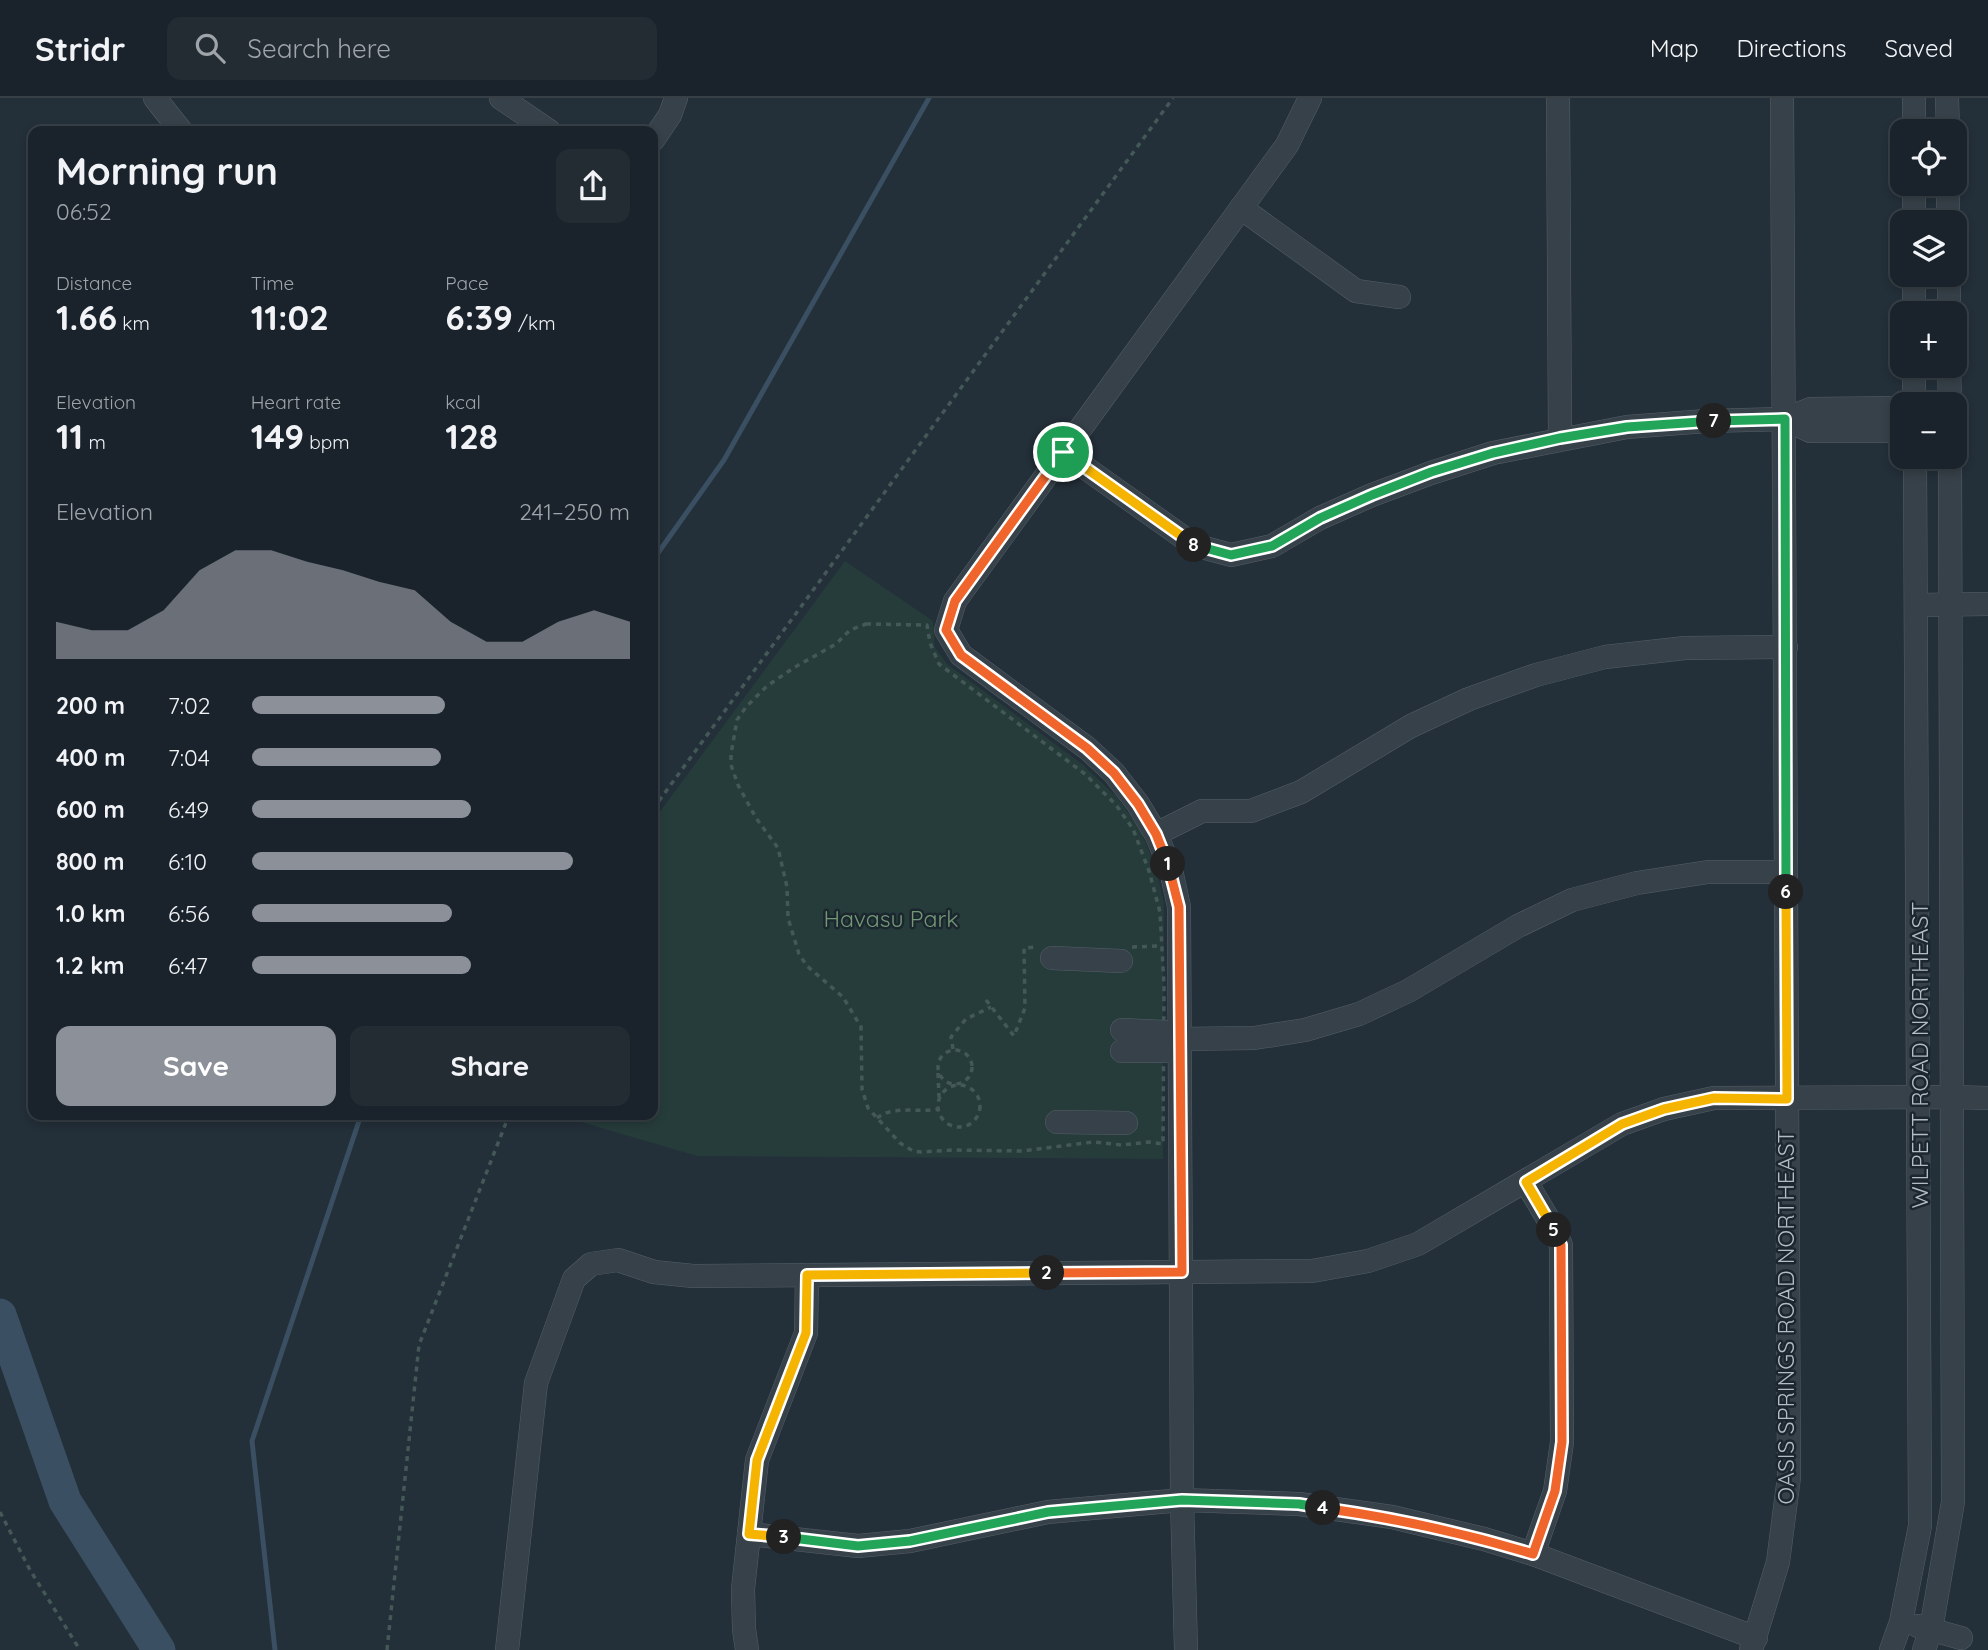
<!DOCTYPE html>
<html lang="en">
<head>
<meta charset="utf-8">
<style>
  :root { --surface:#1a232b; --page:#232b33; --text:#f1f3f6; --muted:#9fa4a9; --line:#384047; --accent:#8c9099 }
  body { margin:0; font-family:Quicksand,sans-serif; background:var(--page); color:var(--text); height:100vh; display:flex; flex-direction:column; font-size:26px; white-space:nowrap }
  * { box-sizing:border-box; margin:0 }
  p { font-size:23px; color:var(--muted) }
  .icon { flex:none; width:38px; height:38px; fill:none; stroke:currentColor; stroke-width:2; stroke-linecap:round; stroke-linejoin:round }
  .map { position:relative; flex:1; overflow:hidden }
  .details { position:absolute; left:28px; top:28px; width:630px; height:994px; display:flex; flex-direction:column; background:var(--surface); border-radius:14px; box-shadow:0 4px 10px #0003,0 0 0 2px var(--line) }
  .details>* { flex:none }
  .tools { position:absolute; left:1890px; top:21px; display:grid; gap:14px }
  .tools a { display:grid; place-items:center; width:77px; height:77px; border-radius:14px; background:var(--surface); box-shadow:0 4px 10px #0003,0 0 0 2px var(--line); font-size:35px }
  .pin { position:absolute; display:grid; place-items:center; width:60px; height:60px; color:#fff; margin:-30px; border:4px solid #fff; border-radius:50%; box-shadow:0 2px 7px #0007 }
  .km { position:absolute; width:35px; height:35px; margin:-18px; border-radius:50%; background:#222; color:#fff; font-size:19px; line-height:35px; text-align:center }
  .round { display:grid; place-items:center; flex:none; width:74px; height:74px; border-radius:14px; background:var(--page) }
  .summary { display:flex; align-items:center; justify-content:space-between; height:119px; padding:0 28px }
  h1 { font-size:38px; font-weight:800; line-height:52px }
  .stats { display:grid; grid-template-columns:repeat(3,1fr); gap:10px; height:119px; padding:7px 28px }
  .stats div { display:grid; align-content:center }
  .stats b { font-size:35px; font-weight:800 }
  .stats small { font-size:19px; font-weight:400 }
  .stats p { font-size:19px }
  .chart { height:196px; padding:14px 28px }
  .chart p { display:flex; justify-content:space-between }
  .chart svg { width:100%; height:126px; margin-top:7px; fill:var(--accent); opacity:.7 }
  .action { display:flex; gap:14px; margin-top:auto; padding:14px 28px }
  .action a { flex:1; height:80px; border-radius:14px; background:var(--accent); color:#fff; font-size:28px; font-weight:800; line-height:80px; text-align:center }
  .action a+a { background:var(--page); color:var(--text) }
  ul { padding:0 28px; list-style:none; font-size:23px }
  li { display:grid; grid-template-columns:112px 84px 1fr; align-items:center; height:52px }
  li i { height:18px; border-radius:9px; background:var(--accent) }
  header { display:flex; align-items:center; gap:42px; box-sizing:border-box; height:98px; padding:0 35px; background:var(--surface); border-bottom:2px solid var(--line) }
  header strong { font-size:33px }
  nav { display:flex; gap:38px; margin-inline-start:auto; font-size:24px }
  .search { width:490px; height:63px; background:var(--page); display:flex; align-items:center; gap:18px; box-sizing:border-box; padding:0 24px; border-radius:14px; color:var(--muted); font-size:26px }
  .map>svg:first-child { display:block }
  .green { fill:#263c3b }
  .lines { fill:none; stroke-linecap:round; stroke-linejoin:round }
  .stream { stroke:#3a4f61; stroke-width:5 }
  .river { stroke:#3a4f61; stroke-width:33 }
  .minor-casing { stroke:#555f67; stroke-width:24 }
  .path { stroke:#455858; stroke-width:3.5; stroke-dasharray:5 5; stroke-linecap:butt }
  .minor { stroke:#374149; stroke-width:23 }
  .split-1-casing { stroke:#fff; stroke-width:14 }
  .split-2-casing { stroke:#fff; stroke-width:14 }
  .split-3-casing { stroke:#fff; stroke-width:14 }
  .split-4-casing { stroke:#fff; stroke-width:14 }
  .split-5-casing { stroke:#fff; stroke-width:14 }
  .split-6-casing { stroke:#fff; stroke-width:14 }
  .split-7-casing { stroke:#fff; stroke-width:14 }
  .split-8-casing { stroke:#fff; stroke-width:14 }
  .split-9-casing { stroke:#fff; stroke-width:14 }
  .split-1 { stroke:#f0652b; stroke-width:9 }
  .split-2 { stroke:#f0652b; stroke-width:9 }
  .split-3 { stroke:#f5b400; stroke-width:9 }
  .split-4 { stroke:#22a559; stroke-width:9 }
  .split-5 { stroke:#f0652b; stroke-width:9 }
  .split-6 { stroke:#f5b400; stroke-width:9 }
  .split-7 { stroke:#22a559; stroke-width:9 }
  .split-8 { stroke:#22a559; stroke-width:9 }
  .split-9 { stroke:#f5b400; stroke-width:9 }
  .labels { text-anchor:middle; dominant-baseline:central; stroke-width:5; stroke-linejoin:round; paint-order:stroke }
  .park-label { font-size:23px; fill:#729976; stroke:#1c262e }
  .street-label { font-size:23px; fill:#b2bcc5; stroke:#1c262e }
</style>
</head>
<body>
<header>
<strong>Stridr</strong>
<div class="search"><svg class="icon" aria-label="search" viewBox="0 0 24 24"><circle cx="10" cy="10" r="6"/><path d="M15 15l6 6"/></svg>Search here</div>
<nav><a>Map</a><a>Directions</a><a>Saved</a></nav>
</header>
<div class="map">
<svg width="1988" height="1552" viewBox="0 0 1988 1552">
  <rect width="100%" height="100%" fill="#232f39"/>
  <path class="green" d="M845 463 933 523 935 549 947 566 1082 666 1115 697 1139 729 1155 768 1164 804 1163 1061 697 1058 557 1017H653V723Z"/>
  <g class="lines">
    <g class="stream">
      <path d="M653 462 724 362 929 0"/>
      <path d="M275 1552 252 1343 361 1017"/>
    </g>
    <path class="river" d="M0 1217 65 1403 159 1552"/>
    <g class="minor-casing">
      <g id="minor">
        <path d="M155 0 181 33"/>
        <path d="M501 0 549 33"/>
        <path d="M1558 0 1560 340"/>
        <path d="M1914 0V33"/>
        <path d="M1947 0 1948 33"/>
        <path d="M653 42 670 17 676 0"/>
        <path d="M1914 86V124"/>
        <path d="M1948 86V124"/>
        <path d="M1241 110 1356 193 1399 199"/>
        <path d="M1914 177V215"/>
        <path d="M1949 177V215"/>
        <path d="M1914 268V306"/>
        <path d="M1949 268 1950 306"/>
        <path d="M1902 310 1811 311 1785 321 1810 333H1902"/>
        <path d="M1063 354 1194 447 1231 457 1272 448 1320 420 1372 397 1431 375 1493 355 1627 329 1706 323 1785 321"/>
        <path d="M1917 507 1988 506"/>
        <path d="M1156 736 1202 713H1251L1301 694 1411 628 1469 601 1536 577 1605 559 1685 550 1786 549"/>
        <path d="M1052 860 1121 863"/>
        <path d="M1122 932 1164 934 1180 941 1254 940 1305 932 1359 916 1408 893 1518 828 1572 802 1637 785 1708 774H1786"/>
        <path d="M1122 953H1165L1180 941"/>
        <path d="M1057 1024 1126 1025"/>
        <path d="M1526 1084 1551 1126 1561 1147 1562 1344 1555 1393 1533 1456"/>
        <path d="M749 1436 858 1448 910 1443 1048 1414 1182 1402 1299 1406 1392 1419 1484 1441 1533 1456 1756 1540"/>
        <path d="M1918 1528 1961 1540"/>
        <path d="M507 1552 536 1285 574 1181 591 1166 618 1162 654 1174 693 1178 1312 1173 1368 1163 1418 1146 1622 1026 1664 1011 1714 1000 1953 999 1988 1000"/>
        <path d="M747 1552 744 1531 743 1491 757 1362 806 1235 807 1177"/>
        <path d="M1186 1552 1182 1402 1179 809 1171 772 1156 736 1138 706 1114 675 1087 650 961 557 946 532 955 503 1287 47 1310 0"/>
        <path d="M1751 1552 1778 1464 1789 1379 1782 0"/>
        <path d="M1891 1552 1901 1524 1920 1428 1915 359"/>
        <path d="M1924 1552 1931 1531 1953 1404 1950 359"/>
      </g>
    </g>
    <g class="path">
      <path d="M866 526 927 527 930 545 939 566 1085 676 1116 707 1133 731 1149 773 1160 814 1164 888 1163 1046 1149 1044 1122 1047 1093 1044 1022 1053 953 1052 921 1054 913 1053 900 1045 868 1010 862 991 861 929 843 899 807 868 799 856 788 820 787 789 778 750 756 720 738 687 731 667V656L737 622 746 609 767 588 795 569 836 546 850 532Z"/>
      <path d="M653 711 1173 0"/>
      <path d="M1132 849 1160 848"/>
      <path d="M986 902 1014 938 1025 910 1024 850 1037 849"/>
      <path d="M953 951 951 939 966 921 991 909"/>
      <circle cx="955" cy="969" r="17"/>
      <path d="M938 975 939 999"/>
      <circle cx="959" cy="1008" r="21"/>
      <path d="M877 1020C893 1007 919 1015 938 1011"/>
      <path d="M0 1414 30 1472 80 1552"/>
      <path d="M387 1552 419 1247 509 1017"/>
    </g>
    <use href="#minor" class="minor"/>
  </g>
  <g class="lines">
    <g class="split-1-casing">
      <path id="split-1" d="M1063 354 955 503 946 532 961 557 1087 650 1114 675 1138 706 1156 736 1168 766"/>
    </g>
    <g class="split-2-casing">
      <path id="split-2" d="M1047 1175 1182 1174 1179 809 1168 766"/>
    </g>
    <g class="split-3-casing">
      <path id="split-3" d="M784 1439 749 1436 757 1362 806 1235 807 1177 1047 1175"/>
    </g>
    <g class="split-4-casing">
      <path id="split-4" d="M784 1439 858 1448 910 1443 1048 1414 1182 1402 1299 1406 1323 1410"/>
    </g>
    <g class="split-5-casing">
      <path id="split-5" d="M1323 1410C1395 1420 1464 1435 1533 1456L1555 1393 1562 1344 1561 1147 1554 1132"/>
    </g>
    <g class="split-6-casing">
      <path id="split-6" d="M1554 1132 1526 1084 1622 1026 1664 1011 1714 1000 1787 1001 1786 794"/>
    </g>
    <g class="split-7-casing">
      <path id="split-7" d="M1714 323 1785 321 1786 794"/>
    </g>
    <g class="split-8-casing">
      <path id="split-8" d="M1194 447 1231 457 1272 448 1320 420 1372 397 1431 374 1493 355 1560 340 1627 329 1714 323"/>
    </g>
    <g class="split-9-casing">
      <path id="split-9" d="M1063 354 1194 447"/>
    </g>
    <use href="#split-1" class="split-1"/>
    <use href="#split-2" class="split-2"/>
    <use href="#split-3" class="split-3"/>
    <use href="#split-4" class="split-4"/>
    <use href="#split-5" class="split-5"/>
    <use href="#split-6" class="split-6"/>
    <use href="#split-7" class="split-7"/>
    <use href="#split-8" class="split-8"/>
    <use href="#split-9" class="split-9"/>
  </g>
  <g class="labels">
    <g class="park-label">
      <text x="891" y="820">Havasu Park</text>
    </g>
    <g class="street-label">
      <text transform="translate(1919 957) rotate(-90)">WILPETT ROAD NORTHEAST</text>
      <text transform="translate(1785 1219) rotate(-90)">OASIS SPRINGS ROAD NORTHEAST</text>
    </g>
  </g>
</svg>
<div class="tools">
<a><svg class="icon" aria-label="locate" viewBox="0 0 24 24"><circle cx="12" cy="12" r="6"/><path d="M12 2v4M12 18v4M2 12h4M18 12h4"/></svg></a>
<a><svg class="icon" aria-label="layers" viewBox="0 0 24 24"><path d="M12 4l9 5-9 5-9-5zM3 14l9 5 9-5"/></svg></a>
<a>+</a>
<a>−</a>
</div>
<div class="pin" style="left:1063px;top:354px;background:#1e9e55"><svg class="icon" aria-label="arrive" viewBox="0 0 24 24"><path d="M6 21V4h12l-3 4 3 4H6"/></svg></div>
<b class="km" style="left:1168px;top:766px">1</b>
<b class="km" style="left:1047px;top:1175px">2</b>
<b class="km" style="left:784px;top:1439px">3</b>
<b class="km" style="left:1323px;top:1410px">4</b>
<b class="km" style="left:1554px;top:1132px">5</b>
<b class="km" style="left:1786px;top:794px">6</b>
<b class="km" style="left:1714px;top:323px">7</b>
<b class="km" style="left:1194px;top:447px">8</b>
<section class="details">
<div class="summary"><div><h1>Morning run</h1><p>06:52</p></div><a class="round"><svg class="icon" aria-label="share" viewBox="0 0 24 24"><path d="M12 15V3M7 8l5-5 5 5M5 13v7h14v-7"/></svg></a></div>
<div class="stats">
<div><p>Distance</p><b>1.66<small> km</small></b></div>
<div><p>Time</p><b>11:02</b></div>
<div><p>Pace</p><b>6:39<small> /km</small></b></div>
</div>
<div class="stats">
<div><p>Elevation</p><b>11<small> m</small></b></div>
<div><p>Heart rate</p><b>149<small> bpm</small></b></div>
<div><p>kcal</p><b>128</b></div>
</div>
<div class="chart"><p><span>Elevation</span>241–250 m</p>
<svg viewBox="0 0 160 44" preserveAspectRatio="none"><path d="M0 44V31L10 34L20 34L30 27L40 13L50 6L60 6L70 10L80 13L90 17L100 20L110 31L120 38L130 38L140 31L150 27L160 31V44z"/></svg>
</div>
<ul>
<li><b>200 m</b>7:02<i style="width:51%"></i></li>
<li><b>400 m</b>7:04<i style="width:50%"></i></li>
<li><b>600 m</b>6:49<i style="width:58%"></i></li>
<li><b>800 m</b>6:10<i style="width:85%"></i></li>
<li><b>1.0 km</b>6:56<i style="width:53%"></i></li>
<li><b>1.2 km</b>6:47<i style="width:58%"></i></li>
</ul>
<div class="action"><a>Save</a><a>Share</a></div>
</section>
</div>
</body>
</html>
